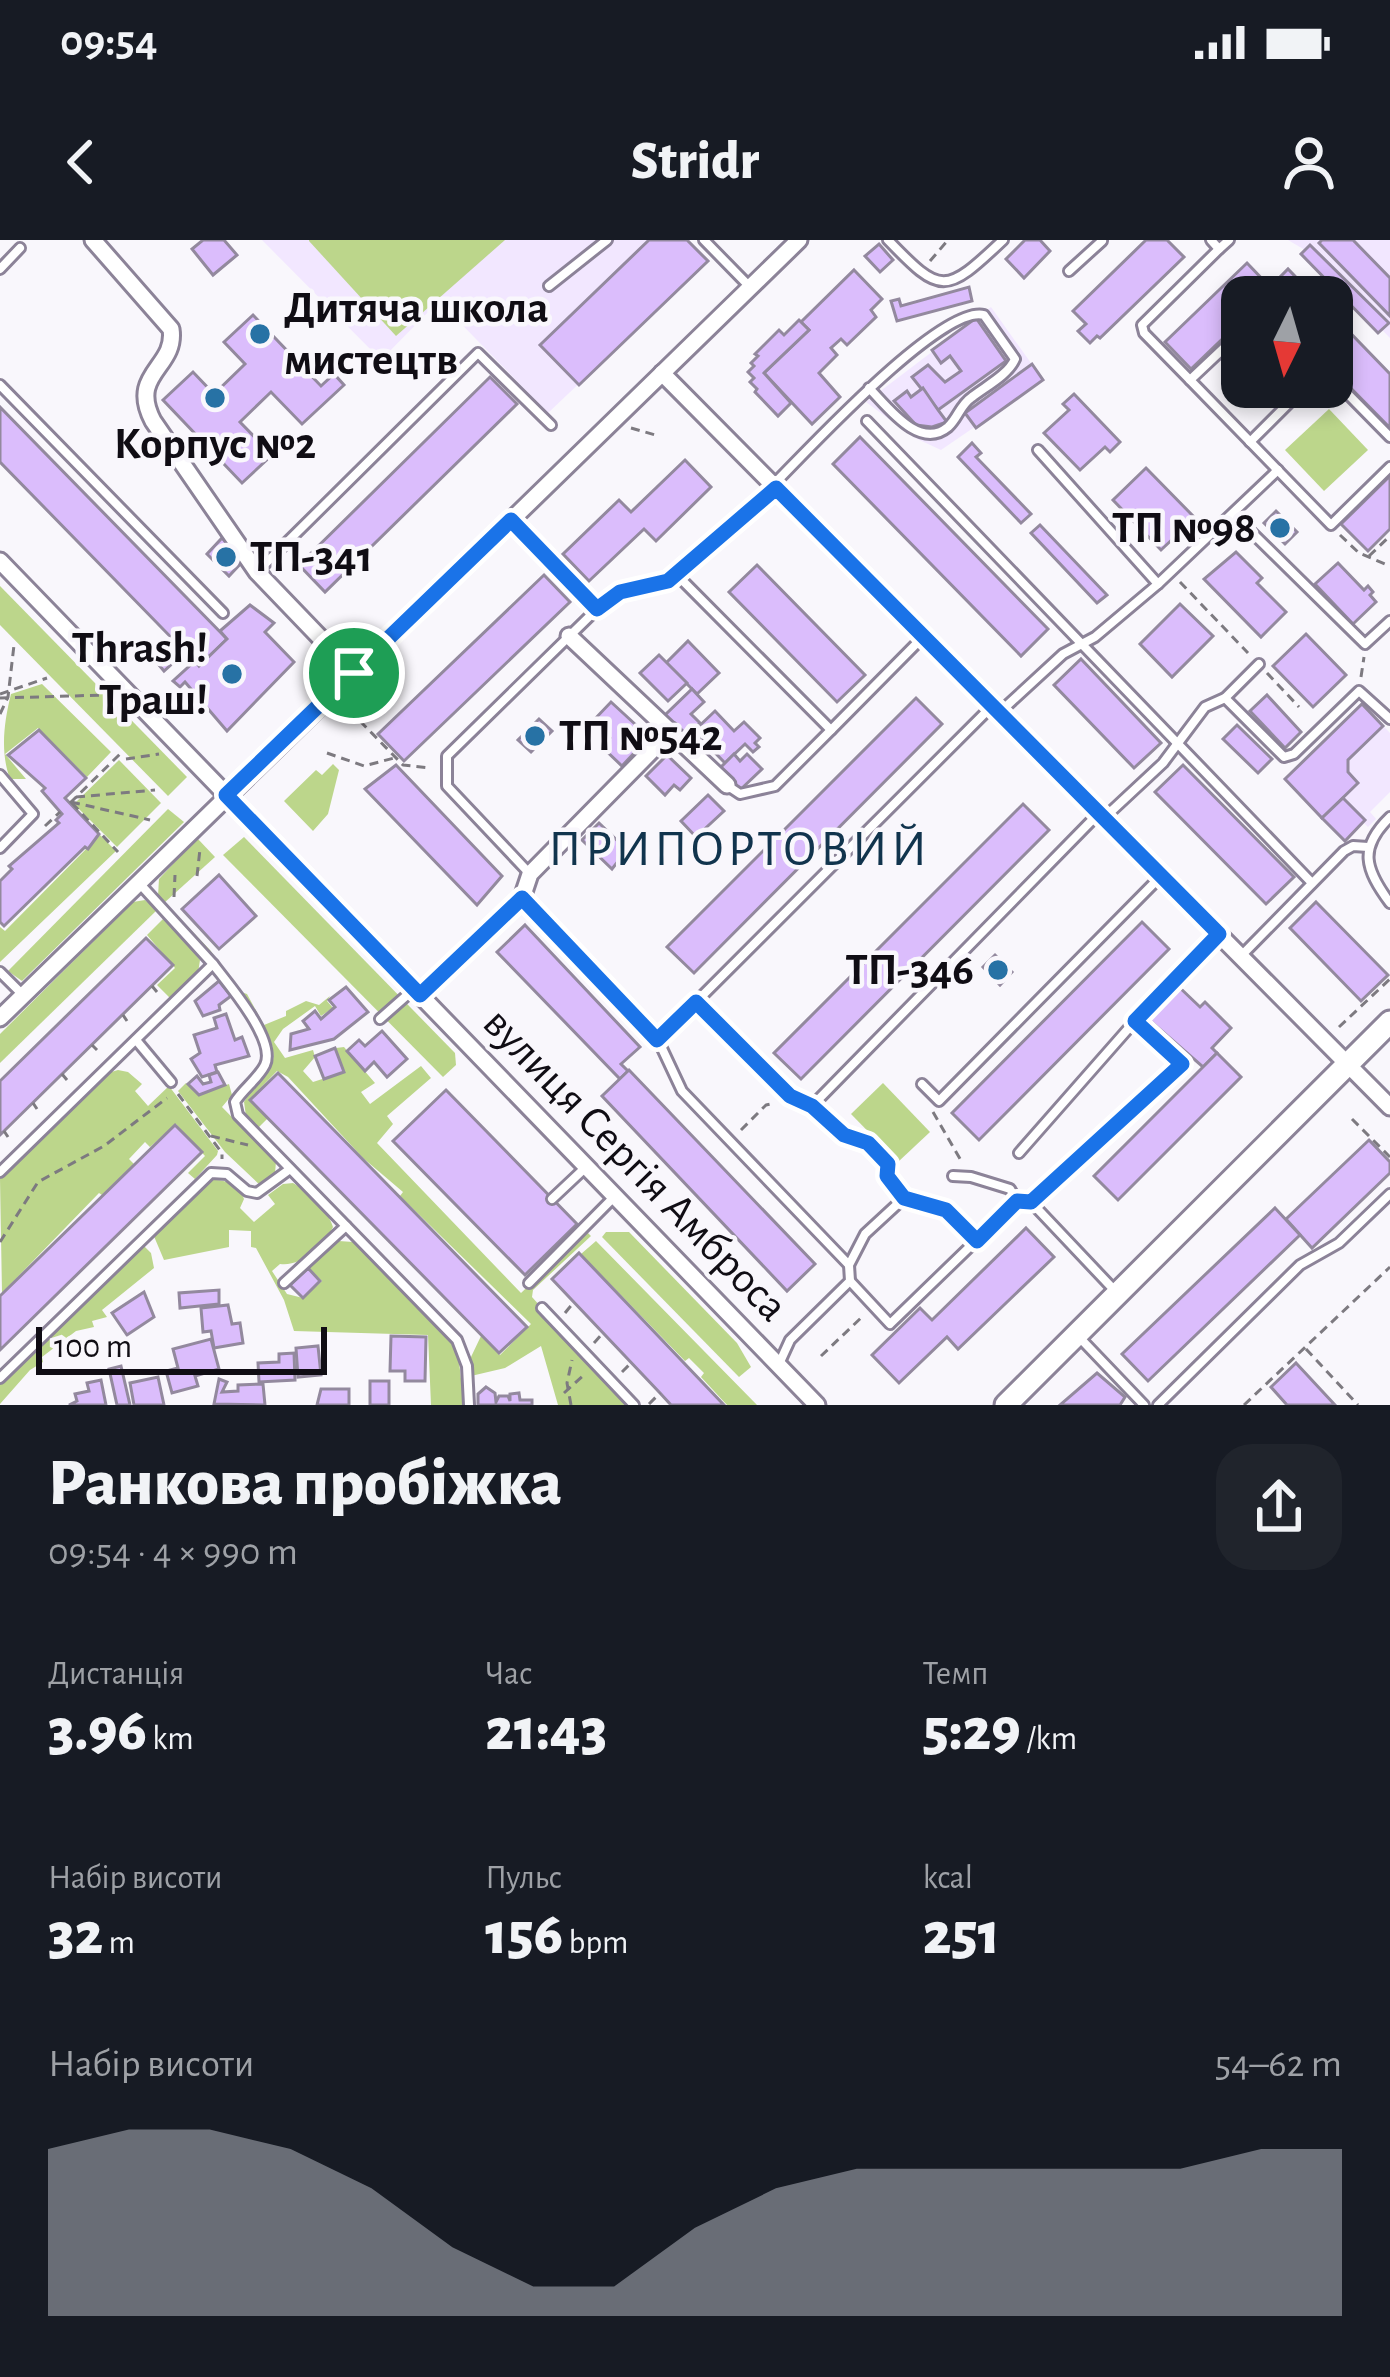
<!DOCTYPE html>
<html lang="uk">
<head>
<meta charset="utf-8">
<style>
  :root { --surface:#171b24; --page:#20242c; --text:#f1f3f6; --muted:#9ea1a6; --accent:#8c9099 }
  body { margin:0; font-family:"Alegreya Sans",sans-serif; background:var(--page); color:var(--text); height:100vh; display:flex; flex-direction:column; font-size:45px; white-space:nowrap }
  * { box-sizing:border-box; margin:0 }
  p { font-size:39px; color:var(--muted) }
  .icon { flex:none; width:66px; height:66px; fill:none; stroke:currentColor; stroke-width:2; stroke-linecap:round; stroke-linejoin:round }
  .map { position:relative; height:1165px; overflow:hidden }
  .details { display:flex; flex-direction:column; background:var(--surface); flex:1 }
  .details>* { flex:none }
  .needle { width:78px; rotate:185deg }
  .fabs { position:absolute; left:1221px; top:36px; display:grid; gap:24px }
  .fabs a { display:grid; place-items:center; width:132px; height:132px; border-radius:24px; background:var(--surface); box-shadow:0 6px 18px #0003; font-size:60px }
  .scale { position:absolute; left:36px; bottom:30px; width:291px; box-sizing:border-box; padding-left:12px; border:6px solid #100d14; border-top:0; font-size:33px; line-height:42px; white-space:nowrap; color:#100d14; -webkit-text-stroke:9px #f9f7fc; paint-order:stroke }
  .pin { position:absolute; display:grid; place-items:center; width:102px; height:102px; color:#fff; margin:-51px; border:6px solid #fff; border-radius:50%; box-shadow:0 3px 12px #0007 }
  .round { display:grid; place-items:center; flex:none; width:126px; height:126px; border-radius:36px; background:var(--page) }
  .overview { display:flex; align-items:center; justify-content:space-between; height:204px; padding:0 48px }
  h1 { font-size:66px; font-weight:800; line-height:90px }
  .stats { display:grid; grid-template-columns:repeat(3,1fr); gap:18px; height:204px; padding:12px 48px }
  .stats div { display:grid; align-content:center }
  .stats b { font-size:60px; font-weight:800 }
  .stats small { font-size:33px; font-weight:400 }
  .stats p { font-size:33px }
  .chart { height:336px; padding:24px 48px }
  .chart p { display:flex; justify-content:space-between }
  .chart svg { width:100%; height:216px; margin-top:12px; fill:var(--accent); opacity:.7 }
  .status { display:flex; justify-content:space-between; align-items:center; height:84px; padding:0 60px; background:var(--surface); direction:ltr }
  .status svg { height:33px; fill:currentColor }
  header { display:flex; justify-content:space-between; align-items:center; height:156px; padding:0 48px; background:var(--surface); font-size:54px; font-weight:800 }
  .map>svg:first-child { display:block }
  .built { fill:#f2e7ff }
  .green { fill:#bcd68b }
  .building { fill:#dbbdfc; stroke:#93899e; stroke-width:3 }
  .lines { fill:none; stroke-linecap:round; stroke-linejoin:round }
  .lane-casing { stroke:#8c8398; stroke-width:14 }
  .street-casing { stroke:#8c8398; stroke-width:21 }
  .secondary-casing { stroke:#8c8398; stroke-width:27 }
  .path { stroke:#7d7a80; stroke-width:3; stroke-dasharray:9 6; stroke-linecap:butt }
  .lane { stroke:#fff; stroke-width:8 }
  .street { stroke:#fff; stroke-width:15 }
  .secondary { stroke:#fff; stroke-width:21 }
  .route-casing { stroke:#fff; stroke-width:24 }
  .route { stroke:#1a73e8; stroke-width:15 }
  .poi-dot { fill:#2772a5; stroke:#f9f7fc; stroke-width:4.5 }
  .labels { text-anchor:middle; dominant-baseline:central; stroke-width:9; stroke-linejoin:round; paint-order:stroke }
  .poi-label { font-size:45px; font-weight:bold; fill:#100d14; stroke:#f9f7fc; text-anchor:start }
  .street-label { font-size:45px; fill:#100d14; stroke:#f9f7fc }
  .quarter-label { font-size:51px; letter-spacing:3px; fill:#11344d; stroke:#f9f7fc }
</style>
</head>
<body>
<div class="status"><b>09:54</b><svg viewBox="0 0 49 12"><path d="M0 12V9h3v3zM5 12V6h3v6zM10 12V3h3v9zM15 12V0h3v12zM26 1h20v11H26zM47 4h2v5h-2z"/></svg></div>
<header><svg class="icon" aria-label="back" viewBox="0 0 24 24"><path d="M15 5l-7 7 7 7"/></svg>Stridr<svg class="icon" aria-label="person" viewBox="0 0 24 24"><circle cx="12" cy="8" r="4"/><path d="M4 21q1-7 8-7t8 7"/></svg></header>
<div class="map">
<svg width="1390" height="1165" viewBox="0 0 1390 1165">
  <rect width="100%" height="100%" fill="#f9f7fc"/>
  <g class="built">
    <path d="M262 0H687L708 21 548 173 439 61 381 120Z"/>
    <path d="M1288 0H1390V98L1305 10Z"/>
    <path d="M991 67 1043 140 941 210 913 197 866 162Z"/>
    <path d="M1362 464 1390 493V552L1370 572 1376 579 1368 587 1363 582 1345 601 1285 539Z"/>
  </g>
  <g class="green">
    <path d="M505 0 396 96 309 1V0Z"/>
    <path d="M1329 169 1368 210 1324 251 1285 210Z"/>
    <path d="M0 346 187 537 168 556 0 385Z"/>
    <path d="M42 444 111 512 87 537 38 488 5 514 26 539H10C0 512 4 482 11 454Z"/>
    <path d="M119 520 161 563 117 607 74 564Z"/>
    <path d="M333 524 339 530 328 574 313 591 284 561 316 530 322 535Z"/>
    <path d="M168 569 184 582 22 741 8 731Z"/>
    <path d="M100 595 116 611 0 722V687L5 691Z"/>
    <path d="M244 597 455 813 456 825 443 837 223 615Z"/>
    <path d="M197 598 215 617 164 663 158 656 159 639Z"/>
    <path d="M145 660 157 670 0 823V794L133 662Z"/>
    <path d="M172 670 210 710 241 752 247 754 264 785 286 776V771L306 761 319 765 330 756 327 761 333 768 321 776 315 766 283 789 274 802 285 818 313 810 315 817 303 831 313 842 344 832 336 808 344 807 375 843 361 852 370 864 421 826 431 838 387 876 393 884 377 903 521 1053 586 991 591 996 533 1050 532 1057 629 1165H558L541 1106 505 1128 471 1136V1117L481 1096 500 1115 531 1084 400 956 403 952 363 918 288 837 277 831 250 859 268 878 258 888 246 876 244 862C251 849 267 838 272 824 287 783 182 700 172 670Z"/>
    <path d="M165 677 200 720 198 733 171 759 157 745 175 728 147 695Z"/>
    <path d="M118 830 128 832 142 844 135 851 148 866 169 846 218 911 217 915 195 939 188 933 205 916 176 884 150 907 145 902 129 919 134 924 102 955 99 953 2 1053 0 939 108 833Z"/>
    <path d="M186 843 198 855 229 844 232 855 222 867 276 922 275 933 262 947 225 912 178 851Z"/>
    <path d="M883 843 930 892 898 922 851 874Z"/>
    <path d="M212 940C226 939 240 946 244 959L240 968 254 982 275 964 268 955 283 944 293 943C308 952 328 970 333 987 324 1005 302 1027 280 1024L272 1031 287 1054 303 1058 322 1041 309 1028 339 1001 353 1002 454 1104 458 1113 464 1165H431L428 1095 294 1091 284 1060 256 1008 251 1007V991L229 990V1007L164 1020 153 994Z"/>
    <path d="M606 992H629L737 1103 751 1127 739 1137 602 997Z"/>
    <path d="M596 1001 757 1165H727L701 1137 704 1133 689 1118 685 1121 581 1014Z"/>
    <path d="M144 1006 151 1013 154 1028 102 1070 107 1077 92 1081 94 1087 76 1091 42 1117 43 1122 30 1130 0 1164V1144Z"/>
  </g>
  <g class="building">
    <path d="M203 0H224L237 15 213 35 192 9Z"/>
    <path d="M649 0H687L708 21 579 145 540 105Z"/>
    <path d="M1025 0H1040L1050 11 1024 38 1006 19Z"/>
    <path d="M1146 0H1167L1184 17 1100 98 1097 96 1090 103 1078 91 1086 84 1073 71Z"/>
    <path d="M1322 0H1353L1390 38V76L1319 3Z"/>
    <path d="M879 4 893 20 880 32 865 16Z"/>
    <path d="M1310 5 1389 83 1378 93 1301 14Z"/>
    <path d="M1247 23 1270 47 1288 29 1315 57H1242V80L1191 129 1165 102Z"/>
    <path d="M854 30 882 59 871 70 876 77 847 105 841 99 831 108 837 115 819 133 840 157 812 184 764 133 809 90 801 82Z"/>
    <path d="M969 47 972 61 897 81 891 61 899 59 901 66Z"/>
    <path d="M1332 74 1390 134V188L1332 129Z"/>
    <path d="M253 75 321 146 334 134 344 145 302 184 271 152 240 182 272 215 242 243 163 160 193 132 214 154 245 124 224 102Z"/>
    <path d="M976 78 1006 121 938 170 912 137 928 125 945 142 961 131 950 116 941 123 932 110Z"/>
    <path d="M799 80 809 90 764 133 791 163 778 176 755 152 757 149 750 142 754 138 748 132 754 126 751 123 758 116 755 114 779 90 784 95Z"/>
    <path d="M1032 124 1043 140 976 188 965 173Z"/>
    <path d="M490 137 517 164 325 352 299 325Z"/>
    <path d="M923 148 938 170 947 182 932 187 916 185 894 161 907 151 911 157Z"/>
    <path d="M1074 154 1120 202 1110 212 1105 207 1080 230 1044 193 1069 170 1063 164Z"/>
    <path d="M0 167 227 399 199 426 0 222Z"/>
    <path d="M860 197 1048 389 1021 416 833 224Z"/>
    <path d="M972 203 981 213 976 217 1031 274 1021 283 958 217Z"/>
    <path d="M685 220 711 247 656 301 644 289 589 341 563 314 619 260 631 272Z"/>
    <path d="M1146 228 1195 278 1161 310 1113 260Z"/>
    <path d="M1390 236V289L1368 311 1341 284Z"/>
    <path d="M1276 271 1297 292 1285 304 1264 283Z"/>
    <path d="M1040 285 1107 355 1097 363 1031 293Z"/>
    <path d="M222 298 244 320 229 336 207 314Z"/>
    <path d="M1236 312 1262 338 1257 343 1286 372 1261 397 1204 339Z"/>
    <path d="M1338 323 1364 350 1368 346 1373 352 1370 355 1376 362 1353 384 1315 344Z"/>
    <path d="M757 325 865 435 837 462 729 352Z"/>
    <path d="M544 335 570 362 404 521 378 494Z"/>
    <path d="M1180 364 1213 396 1172 437 1140 404Z"/>
    <path d="M250 365 274 383 265 392 294 422 227 491 185 442 180 447 173 441 195 421 199 426 227 399 220 391Z"/>
    <path d="M1306 394 1346 435 1313 467 1273 426Z"/>
    <path d="M174 400 185 412 164 431 154 419Z"/>
    <path d="M688 401 719 433 697 454 666 423Z"/>
    <path d="M659 415 687 443 668 461 640 433Z"/>
    <path d="M1081 419 1161 503 1134 528 1054 445Z"/>
    <path d="M692 449 704 462 691 474 700 483 686 496 665 475Z"/>
    <path d="M1267 455 1301 492 1285 508 1250 471Z"/>
    <path d="M916 458 942 484 694 733 667 707Z"/>
    <path d="M611 462 649 497 622 526 602 507 610 498 591 483Z"/>
    <path d="M1362 464 1383 486 1348 520V532L1358 543 1322 578 1285 539Z"/>
    <path d="M715 471 734 491 744 482 760 498 755 503 759 507 753 512 745 504 725 523 694 491Z"/>
    <path d="M539 479 552 491 531 512 518 500Z"/>
    <path d="M1237 485 1272 519 1258 533 1223 499Z"/>
    <path d="M39 490 86 538 65 558 99 594 88 609 85 607 4 686 0 682V641L12 629 9 626 59 583 56 580 62 574 42 551 45 548 8 515Z"/>
    <path d="M734 514 740 521 747 514 762 529 740 550 719 529Z"/>
    <path d="M667 515 691 538 680 550 674 545 665 555 646 536Z"/>
    <path d="M396 525 502 636 477 665 365 549Z"/>
    <path d="M1183 525 1294 637 1266 664 1155 552Z"/>
    <path d="M708 555 724 571 696 597 681 581Z"/>
    <path d="M1343 558 1365 580 1345 601 1322 578Z"/>
    <path d="M1023 564 1049 590 801 839 774 813Z"/>
    <path d="M599 583 627 610 612 629 582 600Z"/>
    <path d="M219 635 256 676 219 709 182 669Z"/>
    <path d="M1316 662 1388 735 1361 761 1290 688Z"/>
    <path d="M1142 682 1169 709 979 900 952 873Z"/>
    <path d="M525 685 640 807 621 824 628 831 620 839 497 712Z"/>
    <path d="M146 698 173 725 0 895V841Z"/>
    <path d="M995 715 1012 732 1000 745 983 727Z"/>
    <path d="M219 741 231 756 219 765 220 770 203 776 195 761Z"/>
    <path d="M1178 746 1200 767 1205 762 1231 788 1212 808 1217 813 1203 827 1148 779Z"/>
    <path d="M346 747 368 772 334 799 290 810 291 794 309 789 303 781 315 771 321 779 335 767 329 760Z"/>
    <path d="M226 774 235 800 242 797 249 816 215 825 217 832 202 837 191 819 200 813 194 795 217 788 214 778Z"/>
    <path d="M382 791 407 819 387 837 374 822 365 831 347 811 359 800 365 806Z"/>
    <path d="M335 808 344 832 324 839 315 816Z"/>
    <path d="M1217 813 1241 837 1118 960 1094 936Z"/>
    <path d="M629 830 815 1024 787 1051 602 856Z"/>
    <path d="M218 832 225 845 199 855 188 844 197 836 203 844 211 842 209 835Z"/>
    <path d="M278 833 527 1087 499 1113 250 860Z"/>
    <path d="M446 850 577 984 525 1035 393 901Z"/>
    <path d="M175 885 202 912 0 1110V1056Z"/>
    <path d="M1369 900 1390 922V933L1312 1008 1286 979Z"/>
    <path d="M1275 968 1300 995 1148 1141 1122 1114Z"/>
    <path d="M1026 988 1054 1017 958 1109 947 1097 899 1143 872 1115 920 1068 932 1080Z"/>
    <path d="M579 1013 724 1165H671L660 1153 552 1039Z"/>
    <path d="M308 1028 320 1041 303 1058 290 1045Z"/>
    <path d="M219 1050V1064L180 1068 179 1053Z"/>
    <path d="M144 1052 154 1077 127 1095 112 1073Z"/>
    <path d="M228 1065 232 1084 240 1083 243 1103 214 1108 211 1091 203 1092 201 1068Z"/>
    <path d="M391 1096 426 1097 425 1141H405V1131H390Z"/>
    <path d="M211 1099 219 1129 195 1136 198 1146 172 1153 166 1131 178 1128 173 1109Z"/>
    <path d="M318 1106 321 1135 298 1137 296 1108Z"/>
    <path d="M294 1113 295 1140 259 1142 258 1123 279 1122V1114Z"/>
    <path d="M1296 1123 1335 1165H1287L1271 1147Z"/>
    <path d="M121 1126 130 1165H117L109 1129Z"/>
    <path d="M1097 1133 1125 1157 1120 1165H1060Z"/>
    <path d="M158 1137 164 1165H134L130 1143Z"/>
    <path d="M219 1139 227 1142 222 1152 238 1151V1145L263 1144 265 1165 214 1164Z"/>
    <path d="M101 1140 106 1165H69L77 1161 75 1154 89 1151 87 1143Z"/>
    <rect x="370" y="1141" width="19" height="24"/>
    <path d="M486 1147 495 1153 496 1162 499 1156H508L510 1161V1154L519 1153 520 1160H532V1165H478V1154Z"/>
    <path d="M321 1149H349V1165H317Z"/>
  </g>
  <g class="lines">
    <g class="lane-casing">
      <g id="lane">
        <path d="M704 0 749 46"/>
        <path d="M888 0C941 55 945 55 1003 0"/>
        <path d="M1219 9 1229 0"/>
        <path d="M0 29 20 8"/>
        <path d="M1069 31 1102 1"/>
        <path d="M549 46 607 0"/>
        <path d="M1242 91 1190 140 1331 285 1390 227"/>
        <path d="M1332 138 1390 197"/>
        <path d="M1190 140 1144 93 1142 85 1219 9 1211 0"/>
        <path d="M0 145 223 373"/>
        <path d="M867 181 1312 643"/>
        <path d="M1250 202 1305 147"/>
        <path d="M1038 210 1158 344"/>
        <path d="M774 244C807 211 942 64 984 75L1015 119C1008 135 986 146 972 157 960 165 958 178 948 187 919 211 887 166 869 148"/>
        <path d="M776 248 676 334 831 490 922 398"/>
        <path d="M1233 274 1365 404 1390 381"/>
        <path d="M511 280 597 369C624 344 651 355 676 334"/>
        <path d="M258 331 478 113 551 185"/>
        <path d="M1225 458 1284 517 1294 514 1359 451 1390 479"/>
        <path d="M1000 472 1063 414 1095 397 1158 344 1278 230"/>
        <path d="M0 535 33 574 0 608"/>
        <path d="M728 546 740 554 775 546 831 490"/>
        <path d="M1390 577C1358 608 1365 629 1390 663"/>
        <path d="M1104 578 1163 523 1205 467 1225 458 1259 424"/>
        <path d="M530 634 447 546V516L597 369"/>
        <path d="M522 658 659 802 682 851 849 1025 850 1041 790 1100 779 1124"/>
        <path d="M1241 716 1344 611 1353 606 1368 607"/>
        <path d="M213 724C228 744 277 800 265 825 258 839 243 849 235 862L238 875 457 1100 467 1126 469 1165"/>
        <path d="M0 732 22 754"/>
        <path d="M380 779 414 749"/>
        <path d="M136 800 171 842"/>
        <path d="M922 844 939 861 1160 637"/>
        <path d="M812 866 1099 573"/>
        <path d="M1019 913 1135 781 1219 694"/>
        <path d="M0 932 213 724 140 644"/>
        <path d="M953 936 971 937 1010 949 1017 961"/>
        <path d="M552 959 586 927"/>
        <path d="M849 1025 865 994 904 958 887 936 888 924 868 903 844 895 812 866 790 856 696 762 991 467"/>
        <path d="M850 1041 890 1084 1017 961 1031 962"/>
        <path d="M284 1043 346 986"/>
        <path d="M529 1043 615 956"/>
        <path d="M1117 1053 1031 962 1182 824 1135 781"/>
        <path d="M542 1068 634 1165"/>
        <path d="M1079 1097 1144 1165"/>
        <path d="M0 1138 211 933 227 934 247 951 257 953 290 929"/>
        <path d="M1158 1165 1300 1025 1339 1003 1390 954"/>
      </g>
    </g>
    <g class="street-casing">
      <g id="street">
        <path d="M93 0 171 89C177 128 128 133 153 181L257 332 354 433"/>
        <path d="M662 133 1390 867"/>
        <path d="M0 321 817 1165"/>
        <path d="M569 396 727 545"/>
        <path d="M420 755 522 658 530 634 671 491"/>
        <path d="M0 778 799 0"/>
      </g>
    </g>
    <g class="secondary-casing">
      <path id="secondary" d="M1006 1165 1390 782"/>
    </g>
    <g class="path">
      <path d="M930 21 948 0"/>
      <path d="M1264 147 1265 163"/>
      <path d="M631 188 659 196"/>
      <path d="M1340 295 1359 313 1390 326"/>
      <path d="M1369 316 1390 296"/>
      <path d="M1180 342 1248 413"/>
      <path d="M1267 433 1299 467"/>
      <path d="M1361 437 1364 417"/>
      <path d="M0 454 47 438"/>
      <path d="M0 458 106 455"/>
      <path d="M0 474 8 457 14 405"/>
      <path d="M360 481 403 525 430 528"/>
      <path d="M327 513 364 526 394 518"/>
      <path d="M126 519 159 514"/>
      <path d="M76 557 155 550"/>
      <path d="M71 562 150 580"/>
      <path d="M70 563 120 514"/>
      <path d="M72 563 118 612"/>
      <path d="M45 586 60 572"/>
      <path d="M197 636 200 609"/>
      <path d="M174 657 175 635"/>
      <path d="M152 746 157 752"/>
      <path d="M123 775 127 781"/>
      <path d="M1339 787 1390 739"/>
      <path d="M668 791 687 773"/>
      <path d="M92 805 97 810"/>
      <path d="M62 834 67 840"/>
      <path d="M178 854 222 913V919"/>
      <path d="M33 863 37 869"/>
      <path d="M933 872 963 924"/>
      <path d="M1352 879 1390 917"/>
      <path d="M741 890 766 865 775 863"/>
      <path d="M4 891 8 897"/>
      <path d="M211 896 248 905"/>
      <path d="M916 960 946 970 967 992"/>
      <path d="M0 1002 38 942 104 906 167 858"/>
      <path d="M565 1073 574 1062"/>
      <path d="M594 1103 603 1093"/>
      <path d="M1306 1109 1358 1165"/>
      <path d="M821 1116 863 1076"/>
      <path d="M622 1132 631 1123"/>
      <path d="M564 1153 585 1134"/>
      <path d="M649 1164 660 1153"/>
      <path d="M571 1165 567 1143 572 1120"/>
      <path d="M1244 1165 1390 1027"/>
    </g>
    <use href="#lane" class="lane"/>
    <use href="#street" class="street"/>
    <use href="#secondary" class="secondary"/>
  </g>
  <g class="lines">
    <g class="route-casing">
      <path id="route" d="M776 248 1219 694 1135 781 1182 824 1031 962 1017 961 977 1001 946 970 904 958 887 936 888 924 868 903 844 895 812 866 790 856 696 762 657 800 522 658 420 755 226 555 511 280 597 369 620 352 668 341Z"/>
    </g>
    <use href="#route" class="route"/>
  </g>
  <g class="poi-dot">
    <circle cx="260" cy="94" r="12"/>
    <circle cx="215" cy="158" r="12"/>
    <circle cx="1280" cy="288" r="12"/>
    <circle cx="226" cy="317" r="12"/>
    <circle cx="232" cy="434" r="12"/>
    <circle cx="535" cy="496" r="12"/>
    <circle cx="998" cy="730" r="12"/>
  </g>
  <g class="labels">
    <g class="poi-label">
      <text x="284" y="68">Дитяча школа<tspan x="284" dy="52">мистецтв</tspan></text>
      <text x="215" y="204" text-anchor="middle">Корпус №2</text>
      <text x="1256" y="288" text-anchor="end">ТП №98</text>
      <text x="250" y="317">ТП-341</text>
      <text x="208" y="408" text-anchor="end">Thrash!<tspan x="208" dy="52">Траш!</tspan></text>
      <text x="559" y="496">ТП №542</text>
      <text x="974" y="730" text-anchor="end">ТП-346</text>
    </g>
    <g class="street-label">
      <text transform="translate(635 925) rotate(46)">вулиця Сергія Амброса</text>
    </g>
    <g class="quarter-label">
      <text x="739" y="609">ПРИПОРТОВИЙ</text>
    </g>
  </g>
</svg>
<div class="fabs">
<a><svg class="needle" viewBox="-14 -14 28 28"><path d="M0-13l5 13h-10z" fill="#e53935"/><path d="M0 13l5-13h-10z" fill="#9ea1a6"/></svg></a>
</div>
<div class="scale">100 m</div>
<div class="pin" style="left:354px;top:433px;background:#1e9e55"><svg class="icon" aria-label="arrive" viewBox="0 0 24 24"><path d="M6 21V4h12l-3 4 3 4H6"/></svg></div>
</div>
<section class="details">
<div class="overview"><div><h1>Ранкова пробіжка</h1><p>09:54 · 4 × 990 m</p></div><a class="round"><svg class="icon" aria-label="share" viewBox="0 0 24 24"><path d="M12 15V3M7 8l5-5 5 5M5 13v7h14v-7"/></svg></a></div>
<div class="stats">
<div><p>Дистанція</p><b>3.96<small> km</small></b></div>
<div><p>Час</p><b>21:43</b></div>
<div><p>Темп</p><b>5:29<small> /km</small></b></div>
</div>
<div class="stats">
<div><p>Набір висоти</p><b>32<small> m</small></b></div>
<div><p>Пульс</p><b>156<small> bpm</small></b></div>
<div><p>kcal</p><b>251</b></div>
</div>
<div class="chart"><p><span>Набір висоти</span>54–62 m</p>
<svg viewBox="0 0 160 44" preserveAspectRatio="none"><path d="M0 44V10L10 6L20 6L30 10L40 18L50 30L60 38L70 38L80 26L90 18L100 14L110 14L120 14L130 14L140 14L150 10L160 10V44z"/></svg>
</div>
</section>
</body>
</html>
